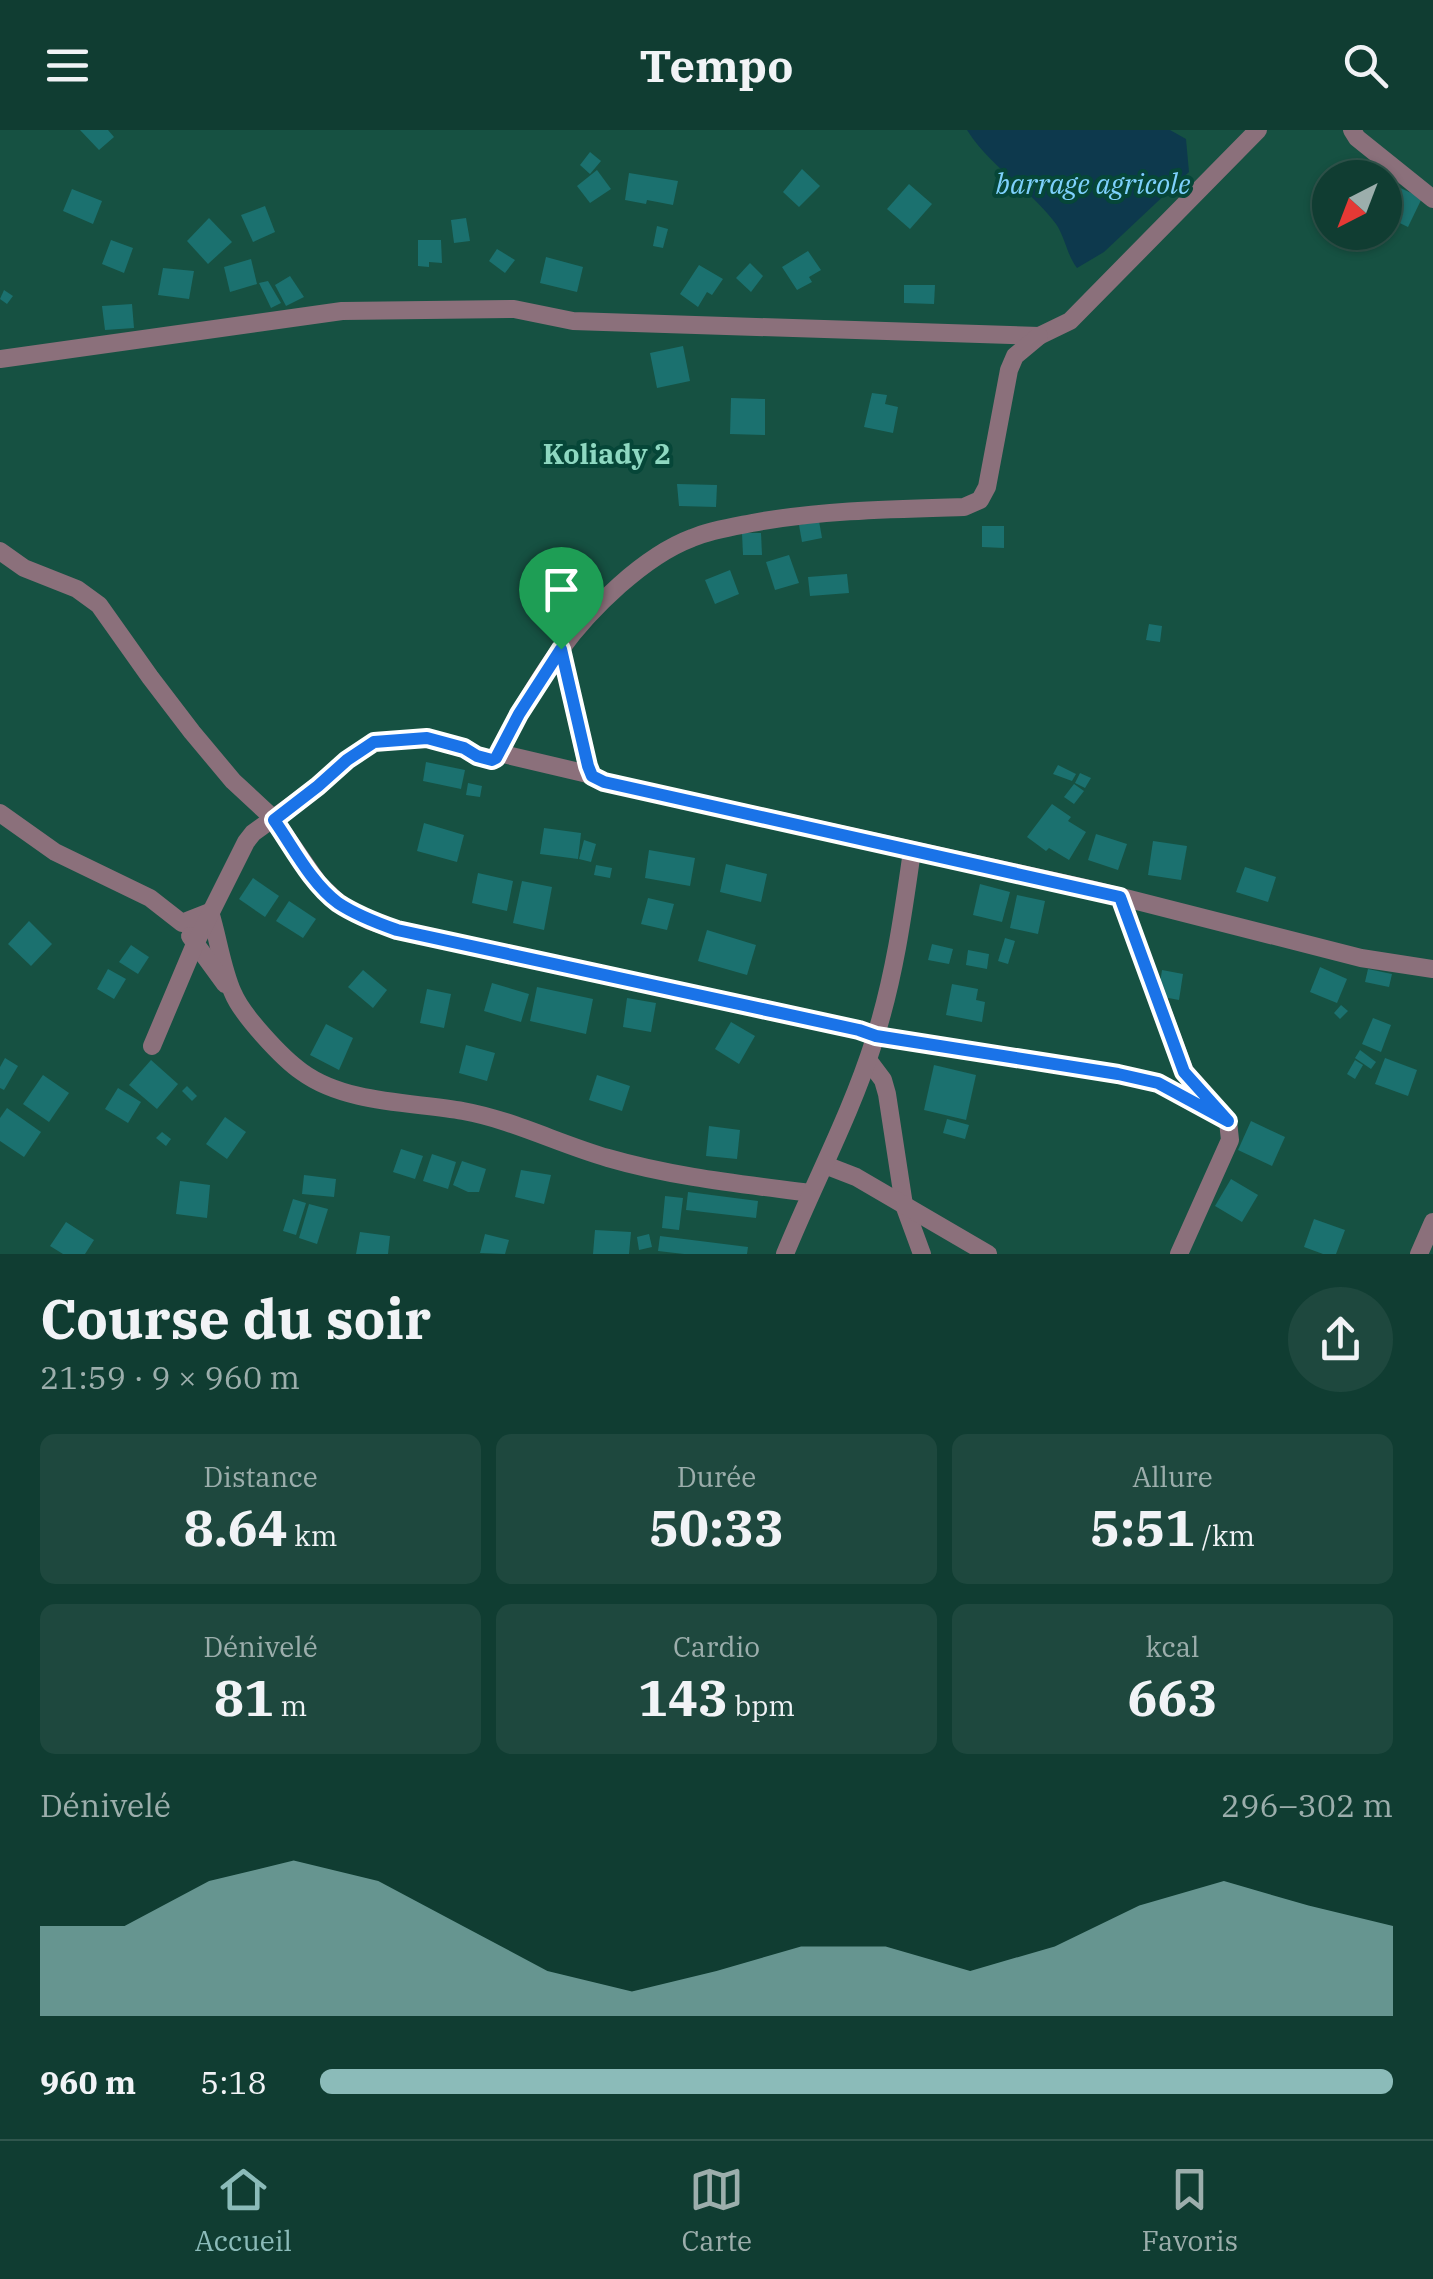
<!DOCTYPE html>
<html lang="fr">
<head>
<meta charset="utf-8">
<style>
  :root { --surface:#103d32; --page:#1e483e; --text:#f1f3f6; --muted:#9caeac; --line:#30564d; --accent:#8bbbb9 }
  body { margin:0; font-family:"IBM Plex Serif",serif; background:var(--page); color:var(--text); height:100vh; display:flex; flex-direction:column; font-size:38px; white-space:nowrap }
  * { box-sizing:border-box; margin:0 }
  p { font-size:32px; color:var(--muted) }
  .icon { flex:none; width:55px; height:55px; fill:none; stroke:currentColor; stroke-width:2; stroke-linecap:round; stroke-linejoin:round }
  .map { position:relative; height:1124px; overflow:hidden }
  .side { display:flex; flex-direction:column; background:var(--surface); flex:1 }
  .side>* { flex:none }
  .needle { width:65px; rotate:222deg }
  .tools { position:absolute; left:1312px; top:30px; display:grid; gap:20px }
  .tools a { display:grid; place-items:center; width:90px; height:90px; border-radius:50%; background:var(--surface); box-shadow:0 2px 8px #0004,0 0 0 2px var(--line); font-size:50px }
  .pin { position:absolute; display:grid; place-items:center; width:85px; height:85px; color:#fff; margin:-102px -42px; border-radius:50% 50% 50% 0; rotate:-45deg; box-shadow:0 0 10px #0007 }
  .pin .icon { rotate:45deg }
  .round { display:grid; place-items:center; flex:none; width:105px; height:105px; border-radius:52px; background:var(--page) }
  .head { display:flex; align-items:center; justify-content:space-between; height:170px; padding:0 40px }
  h1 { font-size:55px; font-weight:800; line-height:75px }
  .figures { display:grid; grid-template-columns:repeat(3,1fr); gap:15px; height:170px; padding:10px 40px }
  .figures div { display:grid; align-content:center; border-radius:15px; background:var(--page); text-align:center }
  .figures b { font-size:50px; font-weight:800 }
  .figures small { font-size:28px; font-weight:400 }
  .figures p { font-size:28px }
  .chart { height:280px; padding:20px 40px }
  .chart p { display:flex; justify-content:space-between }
  .chart svg { width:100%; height:180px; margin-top:10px; fill:var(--accent); opacity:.7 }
  ul { padding:0 40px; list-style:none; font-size:32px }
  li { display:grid; grid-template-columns:160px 120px 1fr; align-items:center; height:75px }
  li i { height:25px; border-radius:12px; background:var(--accent) }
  header { display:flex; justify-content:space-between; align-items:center; height:130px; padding:0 40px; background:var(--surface); font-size:45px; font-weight:800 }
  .tabs { display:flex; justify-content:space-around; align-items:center; height:140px; border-top:2px solid var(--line); background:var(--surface); font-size:28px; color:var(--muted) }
  .tabs a { display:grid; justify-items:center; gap:5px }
  .tabs .selected { color:var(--accent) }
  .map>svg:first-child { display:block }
  .water { fill:#0d394d }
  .building { fill:#1b716f }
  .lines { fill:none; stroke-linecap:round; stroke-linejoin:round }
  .street { stroke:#8b707b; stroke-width:18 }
  .route-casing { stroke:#fff; stroke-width:20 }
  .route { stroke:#1a73e8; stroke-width:12 }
  .labels { text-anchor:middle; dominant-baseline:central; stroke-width:8; stroke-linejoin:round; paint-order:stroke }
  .water-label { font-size:28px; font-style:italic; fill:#7ed1fd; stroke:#064638 }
  .neighbourhood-label { font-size:28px; font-weight:bold; fill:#8ed8c1; stroke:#064638 }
</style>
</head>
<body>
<header><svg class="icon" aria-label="menu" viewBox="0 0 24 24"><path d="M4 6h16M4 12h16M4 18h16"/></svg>Tempo<svg class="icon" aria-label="search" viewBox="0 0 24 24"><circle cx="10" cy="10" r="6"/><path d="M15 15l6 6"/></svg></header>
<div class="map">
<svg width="1433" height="1124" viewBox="0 0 1433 1124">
  <rect width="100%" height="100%" fill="#165142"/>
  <path class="water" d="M967 0H1170L1186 9 1189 42 1104 122 1077 138C1067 125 1065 107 1056 94 1030 59 991 38 967 0Z"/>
  <g class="building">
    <path d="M80 0H108L114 7 99 20Z"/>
    <path d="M590 22 601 31 590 44 580 35Z"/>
    <path d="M802 39 820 56 799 77 783 62Z"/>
    <path d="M597 40 611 59 590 73 577 56Z"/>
    <path d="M629 43 678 51 673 75 647 70 646 74 625 70Z"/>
    <path d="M909 54 932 74 910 99 887 79Z"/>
    <path d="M1394 55 1422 68 1408 97 1385 86V76Z"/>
    <path d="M72 59 102 71 93 94 63 81Z"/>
    <path d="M265 76 275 102 253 112 241 85Z"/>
    <path d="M209 88 232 112 208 134 187 111Z"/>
    <path d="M466 88 470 111 454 113 451 90Z"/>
    <path d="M657 96 668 99 663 118 653 116Z"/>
    <path d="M111 110 133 118 124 143 102 134Z"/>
    <path d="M418 110H441L442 133 429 132V137L418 136Z"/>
    <path d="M497 119 515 130 505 143 489 131Z"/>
    <path d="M808 121 821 140 809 147 812 152 797 160 782 137Z"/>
    <path d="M546 127 583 137 577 162 540 153Z"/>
    <path d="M251 129 257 154 230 162 224 137Z"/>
    <path d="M750 133 763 146 751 162 736 148Z"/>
    <path d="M699 135 723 149 712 165 707 162 698 177 680 164Z"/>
    <path d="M163 138 194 141 189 169 158 165Z"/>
    <path d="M290 146 304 167 286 176 275 155Z"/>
    <path d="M268 151 281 173 271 178 259 153Z"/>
    <path d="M904 155H935L934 174 904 173Z"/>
    <path d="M4 160 13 166 7 174 0 169Z"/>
    <path d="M132 174 134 198 105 200 102 176Z"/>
    <path d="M683 216 690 251 657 258 650 223Z"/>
    <path d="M872 263 887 265 885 274 898 277 893 303 864 297Z"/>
    <path d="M731 268 765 269V305L730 304Z"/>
    <path d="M677 354 717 355 716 377 679 376Z"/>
    <path d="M819 391 822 408 802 412 799 395Z"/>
    <path d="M982 396H1004V418L982 417Z"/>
    <path d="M742 403H761L762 425H743Z"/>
    <path d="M789 425 799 453 775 460 766 432Z"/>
    <path d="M730 440 739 464 715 474 705 450Z"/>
    <path d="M847 444 849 463 810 466 808 447Z"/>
    <path d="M1149 494 1162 496 1160 512 1146 510Z"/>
    <path d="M426 632 465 640 461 659 423 651Z"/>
    <path d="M1058 635 1076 644 1072 651 1053 644Z"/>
    <path d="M1080 643 1091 648 1085 658 1075 653Z"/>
    <path d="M468 653 482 656 480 667 466 665Z"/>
    <path d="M1074 654 1084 661 1074 674 1064 667Z"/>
    <path d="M1052 674 1071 687 1068 691 1086 702 1069 730 1049 718 1046 721 1027 707Z"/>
    <path d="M424 693 464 705 457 732 417 721Z"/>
    <path d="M544 698 581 703 578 729 540 724Z"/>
    <path d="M1096 704 1127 714 1118 740 1088 730Z"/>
    <path d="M584 710 596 714 591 732 579 729Z"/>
    <path d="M1153 711 1187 716 1181 750 1148 745Z"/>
    <path d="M649 720 695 728 690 756 645 748Z"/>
    <path d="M726 734 767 744 761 772 720 762Z"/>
    <path d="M596 735 612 738 610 748 594 745Z"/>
    <path d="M1245 737 1276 747 1268 772 1236 762Z"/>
    <path d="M478 743 513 751 507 781 472 773Z"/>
    <path d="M253 748 279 766 265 787 239 769Z"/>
    <path d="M522 751 552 757 544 800 513 793Z"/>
    <path d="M980 754 1010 762 1002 792 973 785Z"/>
    <path d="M1017 765 1045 771 1038 804 1010 798Z"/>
    <path d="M648 768 674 774 667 800 641 794Z"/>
    <path d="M289 771 316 789 303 808 276 791Z"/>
    <path d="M29 791 52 814 31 836 8 814Z"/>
    <path d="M707 800 756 815 747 845 698 831Z"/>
    <path d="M1005 808 1015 811 1008 834 998 831Z"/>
    <path d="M932 814 953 819 949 834 928 830Z"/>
    <path d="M131 815 149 827 138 844 119 832Z"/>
    <path d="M968 820 989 824 987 839 966 835Z"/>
    <path d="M1320 837 1347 849 1337 873 1310 862Z"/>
    <path d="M108 839 126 849 114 869 97 859Z"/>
    <path d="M1368 839 1392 844 1389 857 1365 852Z"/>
    <path d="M363 840 387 860 373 878 348 857Z"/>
    <path d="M1162 840 1183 844 1179 870 1158 866Z"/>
    <path d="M492 853 529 864 521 892 484 881Z"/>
    <path d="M952 854 978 859 976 870 985 872 982 892 946 885Z"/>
    <path d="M537 857 593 869 586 904 530 891Z"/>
    <path d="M427 859 451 864 444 898 420 893Z"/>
    <path d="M627 868 656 873 651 902 623 897Z"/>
    <path d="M1341 875 1348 881 1340 889 1334 883Z"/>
    <path d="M1373 888 1391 895 1381 922 1362 914Z"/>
    <path d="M731 892 755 906 739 934 715 919Z"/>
    <path d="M326 894 353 908 339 940 310 925Z"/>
    <path d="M466 915 495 923 487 951 459 943Z"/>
    <path d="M1360 920 1376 932 1371 939 1355 928Z"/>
    <path d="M5 928 18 936 4 960 0 958V937Z"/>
    <path d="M1385 928 1417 940 1408 966 1375 954Z"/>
    <path d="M151 930 178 954 157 979 129 955Z"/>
    <path d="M1355 930 1363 935 1355 949 1347 944Z"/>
    <path d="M934 935 976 945 966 990 924 980Z"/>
    <path d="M43 945 69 963 49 992 23 974Z"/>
    <path d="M597 945 630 956 622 981 589 970Z"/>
    <path d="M187 956 197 966 192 971 182 961Z"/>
    <path d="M118 958 141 972 128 993 105 979Z"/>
    <path d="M7 978 41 1002 24 1027 0 1011V988Z"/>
    <path d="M225 987 246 1002 227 1029 206 1014Z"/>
    <path d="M947 989 969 995 965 1009 943 1003Z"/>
    <path d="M1251 991 1285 1007 1272 1036 1238 1020Z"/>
    <path d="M709 996 740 1000 737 1029 706 1026Z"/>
    <path d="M162 1002 171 1009 166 1016 156 1008Z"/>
    <path d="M401 1019 423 1026 415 1049 393 1042Z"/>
    <path d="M432 1024 456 1032 448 1059 423 1051Z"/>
    <path d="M462 1031 486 1039 479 1062H468L453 1055Z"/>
    <path d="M521 1040 551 1045 544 1074 515 1067Z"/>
    <path d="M304 1045 336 1049 334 1067 302 1064Z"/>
    <path d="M1231 1049 1258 1065 1242 1092 1215 1076Z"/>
    <path d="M180 1051 210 1055 207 1088 176 1084Z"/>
    <path d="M688 1062 758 1071 756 1088 686 1080Z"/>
    <path d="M665 1066 683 1068 679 1100 662 1098Z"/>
    <path d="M293 1069 306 1073 296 1105 283 1101Z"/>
    <path d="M309 1074 328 1079 317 1114 299 1108Z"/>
    <path d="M1314 1089 1345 1100 1336 1124H1323L1304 1117Z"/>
    <path d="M66 1092 94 1110 85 1124H63L50 1116Z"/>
    <path d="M595 1100 631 1102 629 1124H593Z"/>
    <path d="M360 1102 390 1106 388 1124H356Z"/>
    <path d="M485 1104 509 1110 505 1124 480 1123Z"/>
    <path d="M649 1104 652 1117 639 1120 637 1107Z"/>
    <path d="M660 1106 748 1117 747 1124H684L658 1121Z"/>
  </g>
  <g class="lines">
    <g class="street">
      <path d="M1352 0 1357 8 1433 69"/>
      <path d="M0 229 342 181 514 179 573 191 1039 206 1070 191 1258 0"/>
      <path d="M0 421 24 438 77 459 99 475 150 547 192 602 233 651 274 689 319 754 341 775 370 791 397 800 859 900 876 906 1118 944 1158 953 1228 991"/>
      <path d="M561 519 587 635 592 645 604 652 1090 759 1361 828 1433 839"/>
      <path d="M499 623 592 645"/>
      <path d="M0 683 55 722 150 768 182 793 210 782C218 807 222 839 233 863 242 885 282 928 302 942 346 974 413 972 463 981 513 990 559 1014 608 1028 673 1047 742 1054 810 1063"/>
      <path d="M1120 767 1185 942 1228 991 1230 1010 1179 1124"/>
      <path d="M190 806 225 854"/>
      <path d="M152 916 195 814 246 712 253 703 318 656 347 630 374 612 427 608 464 618 477 626 492 630C505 618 510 600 519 584 531 563 545 540 560 520 590 479 644 426 692 408 711 400 731 397 752 393 822 380 892 379 964 377L980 370 987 357 1009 240 1015 226 1039 206"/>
      <path d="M868 930 883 950 887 964 904 1075 922 1124"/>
      <path d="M825 1035 856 1047 988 1124"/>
      <path d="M785 1124C814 1053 851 984 874 911 894 849 903 785 912 721"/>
      <path d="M1419 1124 1433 1092"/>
    </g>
  </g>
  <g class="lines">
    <g class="route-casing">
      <path id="route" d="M561 519 588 636 592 646 604 652 1120 767 1184 942 1228 991 1158 953 1118 944 876 906 859 900 397 800C377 793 356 785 338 773 311 753 293 717 274 690L318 656 347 630 374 612 427 608 464 618 477 626 492 630 496 628 519 584Z"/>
    </g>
    <use href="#route" class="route"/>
  </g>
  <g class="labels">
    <g class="water-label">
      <text x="1093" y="53">barrage agricole</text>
    </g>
    <g class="neighbourhood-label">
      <text x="607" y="323">Koliady 2</text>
    </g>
  </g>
</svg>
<div class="tools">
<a><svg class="needle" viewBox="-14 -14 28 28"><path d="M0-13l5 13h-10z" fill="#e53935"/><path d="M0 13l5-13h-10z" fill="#9caeac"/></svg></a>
</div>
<div class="pin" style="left:561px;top:519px;background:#1e9e55"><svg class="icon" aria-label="arrive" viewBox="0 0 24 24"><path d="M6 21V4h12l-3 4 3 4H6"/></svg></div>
</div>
<section class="side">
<div class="head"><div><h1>Course du soir</h1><p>21:59 · 9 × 960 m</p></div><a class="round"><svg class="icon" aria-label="share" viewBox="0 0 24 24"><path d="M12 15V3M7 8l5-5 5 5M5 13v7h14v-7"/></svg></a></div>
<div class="figures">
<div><p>Distance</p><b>8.64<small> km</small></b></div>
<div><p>Durée</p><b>50:33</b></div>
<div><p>Allure</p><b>5:51<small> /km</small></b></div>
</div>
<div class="figures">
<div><p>Dénivelé</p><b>81<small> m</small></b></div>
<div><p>Cardio</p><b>143<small> bpm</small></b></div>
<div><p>kcal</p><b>663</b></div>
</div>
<div class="chart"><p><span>Dénivelé</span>296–302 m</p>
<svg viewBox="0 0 160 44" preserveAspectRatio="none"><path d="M0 44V22L10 22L20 11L30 6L40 11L50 22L60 33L70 38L80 33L90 27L100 27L110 33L120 27L130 17L140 11L150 17L160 22V44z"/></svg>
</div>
<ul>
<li><b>960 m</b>5:18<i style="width:100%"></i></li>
</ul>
</section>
<nav class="tabs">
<a class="selected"><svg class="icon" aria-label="home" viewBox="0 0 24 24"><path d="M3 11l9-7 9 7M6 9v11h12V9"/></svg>Accueil</a>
<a><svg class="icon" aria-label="map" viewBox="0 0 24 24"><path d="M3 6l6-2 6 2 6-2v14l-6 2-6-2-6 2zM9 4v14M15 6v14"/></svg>Carte</a>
<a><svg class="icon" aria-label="saved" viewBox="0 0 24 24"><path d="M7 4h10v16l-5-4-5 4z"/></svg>Favoris</a>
</nav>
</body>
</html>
